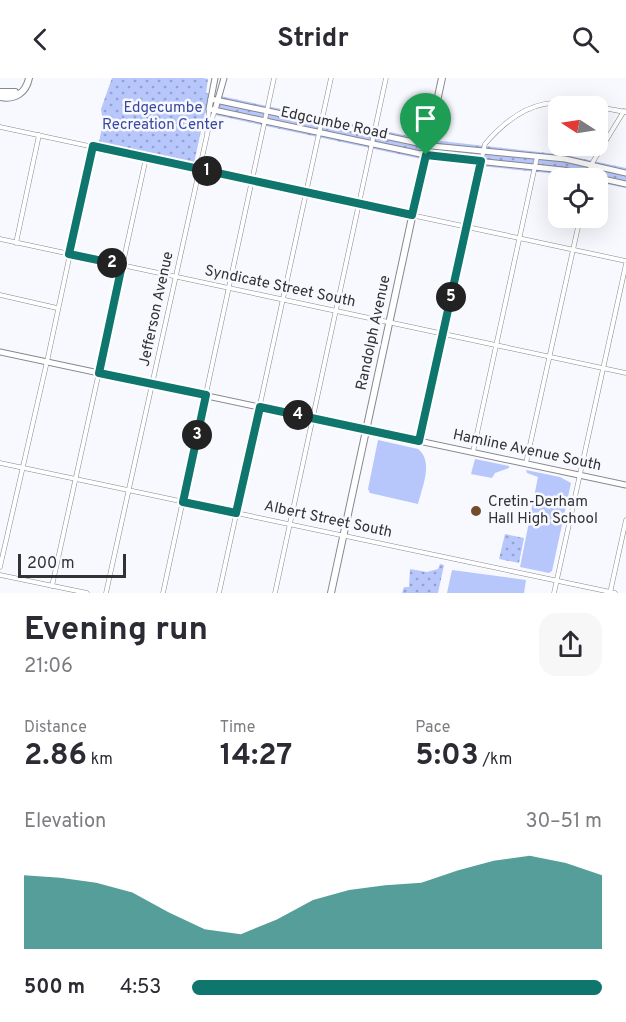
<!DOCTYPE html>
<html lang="en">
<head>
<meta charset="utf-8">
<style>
  :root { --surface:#fff; --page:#f7f7f7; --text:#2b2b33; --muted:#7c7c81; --accent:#0f766e }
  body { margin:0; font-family:Overpass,sans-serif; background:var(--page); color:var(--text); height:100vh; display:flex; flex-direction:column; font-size:22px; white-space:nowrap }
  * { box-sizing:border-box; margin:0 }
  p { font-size:20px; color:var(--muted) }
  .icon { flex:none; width:33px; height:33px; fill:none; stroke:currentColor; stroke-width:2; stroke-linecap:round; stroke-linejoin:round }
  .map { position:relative; height:515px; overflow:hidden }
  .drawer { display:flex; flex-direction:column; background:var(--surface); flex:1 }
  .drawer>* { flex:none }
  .needle { width:39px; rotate:282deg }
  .controls { position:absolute; left:548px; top:18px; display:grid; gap:12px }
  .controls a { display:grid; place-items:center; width:60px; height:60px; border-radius:12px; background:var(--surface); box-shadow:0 6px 24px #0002; font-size:30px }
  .scale { position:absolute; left:18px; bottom:15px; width:108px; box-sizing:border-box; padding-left:6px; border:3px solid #323235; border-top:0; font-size:16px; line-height:21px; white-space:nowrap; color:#323235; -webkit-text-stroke:4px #f8f9ff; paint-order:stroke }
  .pin { position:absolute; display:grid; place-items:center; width:51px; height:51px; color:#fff; margin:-62px -26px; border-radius:50% 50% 50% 0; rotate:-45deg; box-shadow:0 0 6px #0007 }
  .pin .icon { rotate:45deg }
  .km { position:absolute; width:30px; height:30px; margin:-15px; border-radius:50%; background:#222; color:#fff; font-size:16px; line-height:30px; text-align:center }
  .round { display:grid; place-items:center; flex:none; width:63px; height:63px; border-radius:18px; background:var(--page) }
  .overview { display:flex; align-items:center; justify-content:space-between; height:102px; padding:0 24px }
  h1 { font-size:33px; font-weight:700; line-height:45px }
  .figures { display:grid; grid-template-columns:repeat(3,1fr); gap:9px; height:102px; padding:6px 24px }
  .figures div { display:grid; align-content:center }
  .figures b { font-size:30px; font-weight:700 }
  .figures small { font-size:16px; font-weight:400 }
  .figures p { font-size:16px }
  .chart { height:168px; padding:12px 24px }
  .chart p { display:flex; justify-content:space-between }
  .chart svg { width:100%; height:108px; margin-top:6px; fill:var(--accent); opacity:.7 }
  ul { padding:0 24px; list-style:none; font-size:20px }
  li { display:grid; grid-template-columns:96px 72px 1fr; align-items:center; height:45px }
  li i { height:15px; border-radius:8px; background:var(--accent) }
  header { display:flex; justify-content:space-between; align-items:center; height:78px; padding:0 24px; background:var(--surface); font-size:27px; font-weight:700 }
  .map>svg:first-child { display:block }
  .green { fill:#b7c6fb }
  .park { fill:url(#park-dots) }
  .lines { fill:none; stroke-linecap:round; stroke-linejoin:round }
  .minor-casing { stroke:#86888e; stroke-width:5 }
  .tertiary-casing { stroke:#86888e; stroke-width:7 }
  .secondary-casing { stroke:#86888e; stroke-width:8 }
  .minor { stroke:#fff; stroke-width:4 }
  .tertiary { stroke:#fff; stroke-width:5 }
  .secondary { stroke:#fff; stroke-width:6 }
  .route-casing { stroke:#fff; stroke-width:12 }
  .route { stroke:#0f766e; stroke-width:8 }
  .poi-dot { fill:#734d29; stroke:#f8f9ff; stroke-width:2 }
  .labels { text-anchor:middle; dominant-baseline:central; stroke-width:5; stroke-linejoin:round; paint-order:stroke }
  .park-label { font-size:15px; fill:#3a489e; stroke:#f8f9ff }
  .street-label { font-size:15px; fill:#323235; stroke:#f8f9ff }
  .poi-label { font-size:15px; fill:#323235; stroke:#f8f9ff; text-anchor:start }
</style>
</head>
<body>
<header><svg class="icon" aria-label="back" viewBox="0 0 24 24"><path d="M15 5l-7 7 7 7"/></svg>Stridr<svg class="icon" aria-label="search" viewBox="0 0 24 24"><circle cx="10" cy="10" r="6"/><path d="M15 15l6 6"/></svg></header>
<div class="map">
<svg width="626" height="515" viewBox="0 0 626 515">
  <defs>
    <pattern id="park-dots" width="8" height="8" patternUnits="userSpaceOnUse" patternTransform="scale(1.5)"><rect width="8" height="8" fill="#b7c6fb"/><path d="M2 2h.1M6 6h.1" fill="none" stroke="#95a1cc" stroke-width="1.8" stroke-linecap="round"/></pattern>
  </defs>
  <rect width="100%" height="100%" fill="#f8f9ff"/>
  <g class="green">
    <path d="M378 362 418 371C434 383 422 410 418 426L370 415 368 411Z"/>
    <path d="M475 381 509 388V390L495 395 492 400 471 396Z"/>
    <path d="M526 392 560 399 571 405 552 493 549 495 520 489 538 399 527 395Z"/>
    <path d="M452 492 526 502 524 515H447Z"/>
  </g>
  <g class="park">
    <path d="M112 0H203L208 1 206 15 423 61 565 77 626 90V110L597 104V100L431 83 205 35 194 85 99 64 103 45 101 31Z"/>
    <path d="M505 456 524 460 519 485 499 481Z"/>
    <path d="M440 486 444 487 438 515H402L404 509H409L410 491 427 494 438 491Z"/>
  </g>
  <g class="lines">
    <g class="minor-casing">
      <g id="minor">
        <path d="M0 49 626 183"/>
        <path d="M208 53 215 32"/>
        <path d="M588 100 591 87 624 33"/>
        <path d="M0 161 626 295"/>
        <path d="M16 165 39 57"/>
        <path d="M0 217 57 230"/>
        <path d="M419 363 485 66C532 11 564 23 626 34"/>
        <path d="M473 374 537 79"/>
        <path d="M0 385 615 515"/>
        <path d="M526 385 580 140"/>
        <path d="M0 489 48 279 93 68"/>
        <path d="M0 497 87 515"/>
        <path d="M52 508 146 80"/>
        <path d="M106 515 207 57 209 31"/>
        <path d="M163 515 274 0"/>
        <path d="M219 515 331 0"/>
        <path d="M275 515 386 0"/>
        <path d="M554 515 626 186"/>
        <path d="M610 515 626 442"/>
      </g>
    </g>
    <g class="tertiary-casing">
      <g id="tertiary">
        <path d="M215 0 209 31 430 78 563 92 626 106"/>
        <path d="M211 21 432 68 565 81 626 95"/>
        <path d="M215 32 224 0"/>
        <path d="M0 274 626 407"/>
      </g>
    </g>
    <g class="secondary-casing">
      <g id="secondary">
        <path d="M0 14H15"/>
        <path d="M0 19C15 22 26 15 29 0"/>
        <path d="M331 515 442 0"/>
      </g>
    </g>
    <use href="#minor" class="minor"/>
    <use href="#tertiary" class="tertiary"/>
    <use href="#secondary" class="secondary"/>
  </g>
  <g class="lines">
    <g class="route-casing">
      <path id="route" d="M93 68 412 137 426 77 481 83 419 363 260 329 236 435 183 424 206 317 99 295 122 187 69 176Z"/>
    </g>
    <use href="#route" class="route"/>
  </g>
  <circle class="poi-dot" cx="476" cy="433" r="6"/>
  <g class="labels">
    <g class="park-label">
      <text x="163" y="30">Edgecumbe<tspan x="163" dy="17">Recreation Center</tspan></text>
    </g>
    <g class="street-label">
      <text transform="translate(334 46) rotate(12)">Edgcumbe Road</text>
      <text transform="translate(280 209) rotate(12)">Syndicate Street South</text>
      <text transform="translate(157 231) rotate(-78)">Jefferson Avenue</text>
      <text transform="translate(374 255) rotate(-78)">Randolph Avenue</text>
      <text transform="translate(527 373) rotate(12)">Hamline Avenue South</text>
      <text transform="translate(328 442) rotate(12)">Albert Street South</text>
    </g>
    <g class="poi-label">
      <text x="488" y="424">Cretin-Derham<tspan x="488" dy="17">Hall High School</tspan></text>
    </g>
  </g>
</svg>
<div class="controls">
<a><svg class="needle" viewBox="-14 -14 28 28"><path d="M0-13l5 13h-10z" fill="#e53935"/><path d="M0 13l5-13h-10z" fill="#7c7c81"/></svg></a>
<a><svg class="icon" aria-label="locate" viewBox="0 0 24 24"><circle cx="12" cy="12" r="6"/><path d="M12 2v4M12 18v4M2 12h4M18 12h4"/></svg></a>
</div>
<div class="scale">200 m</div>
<div class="pin" style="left:426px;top:77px;background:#1e9e55"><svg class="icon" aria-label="arrive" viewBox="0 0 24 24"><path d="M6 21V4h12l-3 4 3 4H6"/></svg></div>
<b class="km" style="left:207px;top:93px">1</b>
<b class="km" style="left:112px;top:185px">2</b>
<b class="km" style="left:197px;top:357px">3</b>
<b class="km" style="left:298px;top:337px">4</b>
<b class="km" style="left:451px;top:219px">5</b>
</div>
<section class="drawer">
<div class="overview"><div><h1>Evening run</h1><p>21:06</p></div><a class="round"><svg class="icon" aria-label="share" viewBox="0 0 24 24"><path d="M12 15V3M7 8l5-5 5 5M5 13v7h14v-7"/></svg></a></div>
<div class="figures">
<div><p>Distance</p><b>2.86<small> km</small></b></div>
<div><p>Time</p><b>14:27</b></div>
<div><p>Pace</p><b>5:03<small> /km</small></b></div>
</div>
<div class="chart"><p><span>Elevation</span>30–51 m</p>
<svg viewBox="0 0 160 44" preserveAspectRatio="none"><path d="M0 44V14L10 15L20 17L30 21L40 29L50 36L60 38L70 32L80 24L90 20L100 18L110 17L120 12L130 8L140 6L150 9L160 14V44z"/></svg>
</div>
<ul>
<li><b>500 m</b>4:53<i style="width:100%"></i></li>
</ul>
</section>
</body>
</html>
